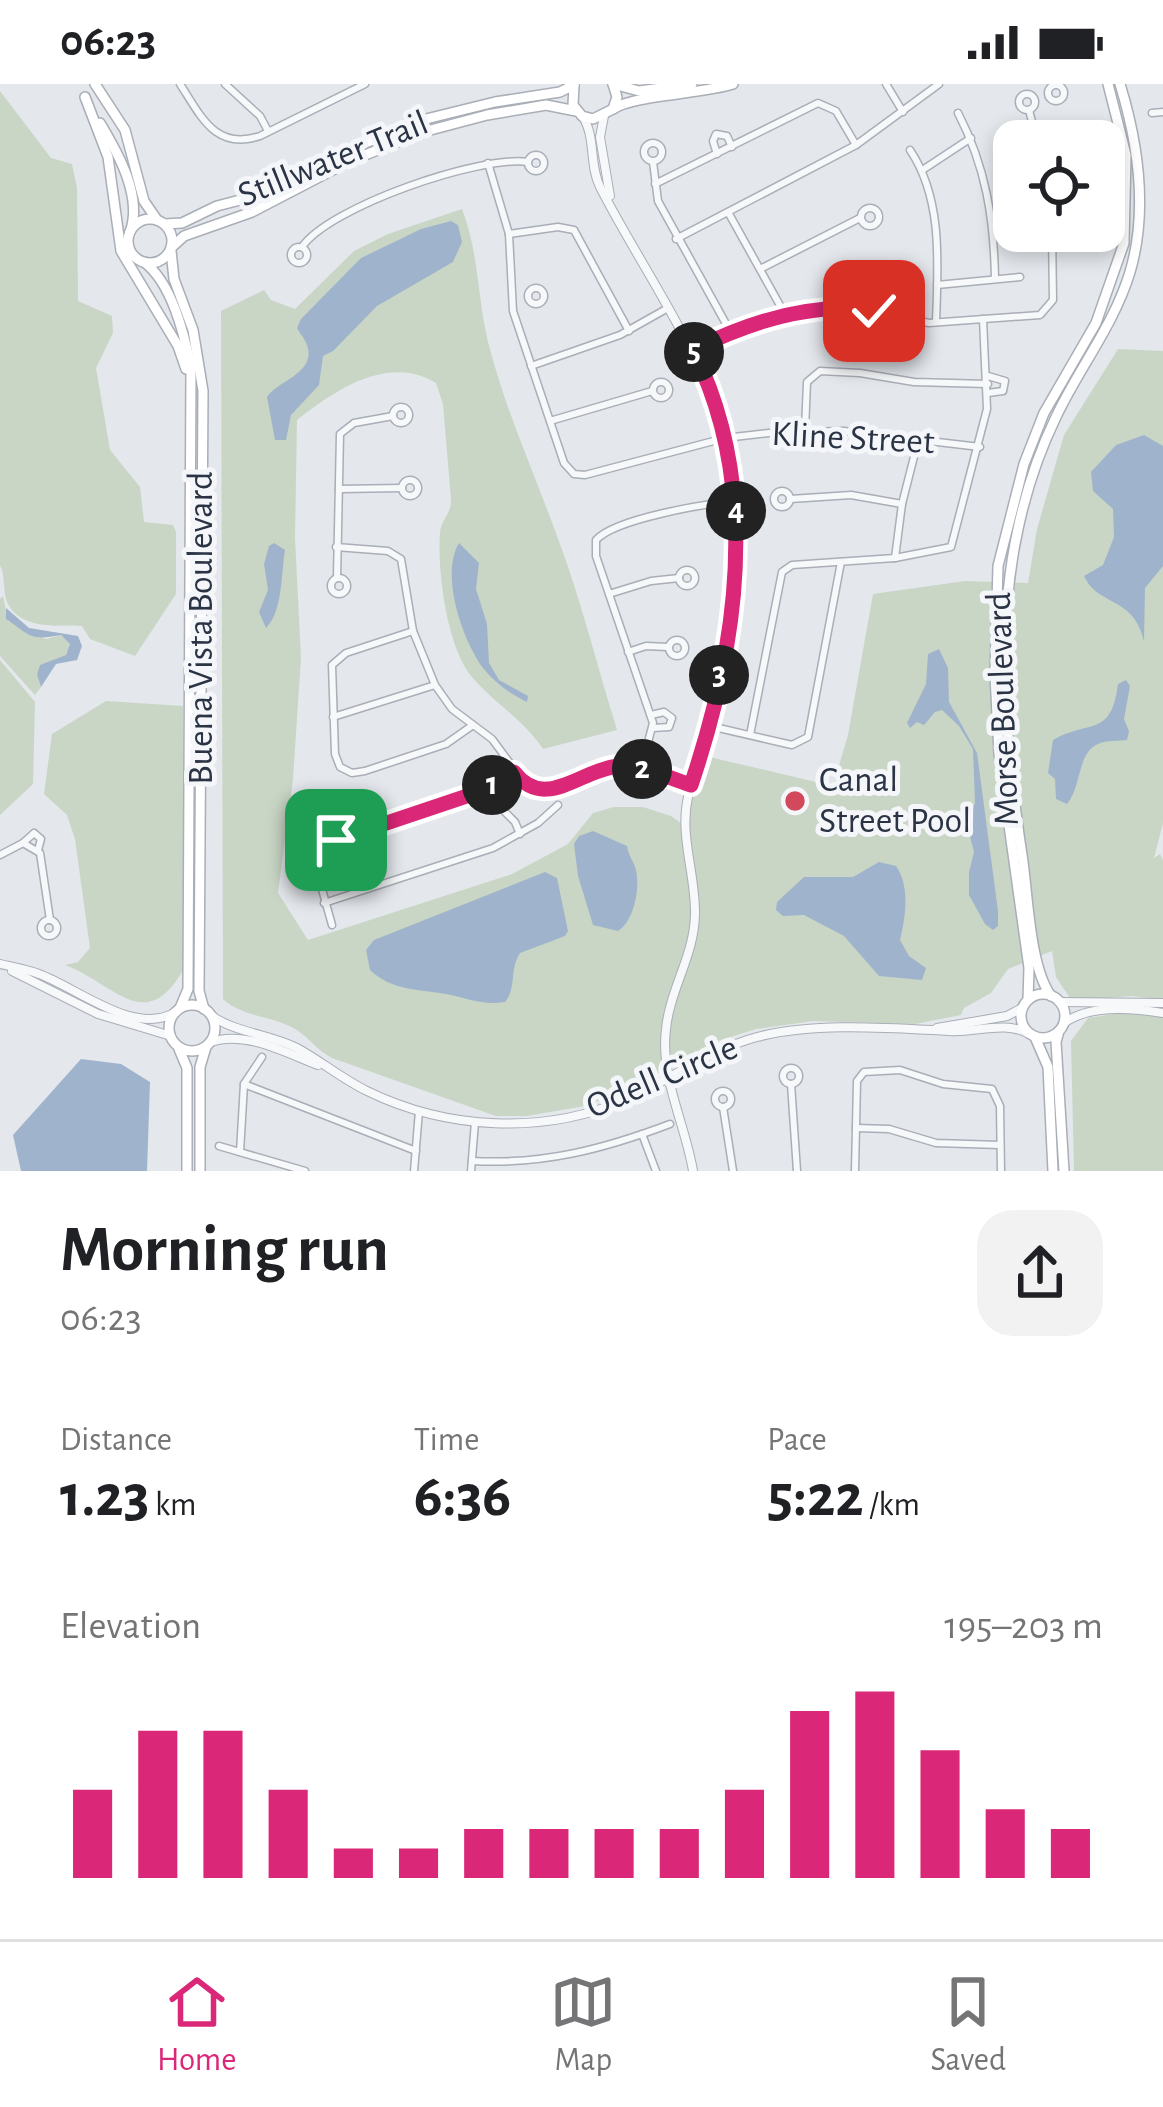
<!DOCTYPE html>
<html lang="en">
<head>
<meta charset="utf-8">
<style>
  :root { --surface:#fff; --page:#f2f2f2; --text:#202124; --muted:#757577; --line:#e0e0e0; --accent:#db2777 }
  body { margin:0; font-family:"Alegreya Sans",sans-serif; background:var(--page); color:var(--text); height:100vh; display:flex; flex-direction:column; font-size:45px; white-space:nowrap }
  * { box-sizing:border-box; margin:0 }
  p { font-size:39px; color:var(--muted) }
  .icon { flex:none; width:66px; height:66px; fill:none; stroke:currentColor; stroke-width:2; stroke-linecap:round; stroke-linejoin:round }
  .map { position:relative; height:1087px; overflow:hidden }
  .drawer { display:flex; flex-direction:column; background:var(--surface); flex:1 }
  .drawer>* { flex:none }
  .buttons { position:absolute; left:993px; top:36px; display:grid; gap:24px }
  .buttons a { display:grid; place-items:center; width:132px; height:132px; border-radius:24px; background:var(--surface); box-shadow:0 6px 18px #0003; font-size:60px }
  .pin { position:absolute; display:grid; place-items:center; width:102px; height:102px; color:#fff; margin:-51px; border-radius:24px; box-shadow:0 6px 18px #0006 }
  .km { position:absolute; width:60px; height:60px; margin:-30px; border-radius:50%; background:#222; color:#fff; font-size:33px; line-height:60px; text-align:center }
  .round { display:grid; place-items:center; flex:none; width:126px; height:126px; border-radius:36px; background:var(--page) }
  .headline { display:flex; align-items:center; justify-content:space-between; height:204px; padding:0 60px }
  h1 { font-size:66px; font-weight:600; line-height:90px }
  .metrics { display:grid; grid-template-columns:repeat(3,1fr); gap:18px; height:204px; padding:12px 60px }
  .metrics div { display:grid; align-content:center }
  .metrics b { font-size:60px; font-weight:600 }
  .metrics small { font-size:33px; font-weight:400 }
  .metrics p { font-size:33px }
  .chart { height:336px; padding:24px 60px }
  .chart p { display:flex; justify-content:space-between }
  .chart svg { width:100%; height:216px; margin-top:12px; stroke:var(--accent); stroke-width:6 }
  .status { display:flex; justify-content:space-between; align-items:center; height:84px; padding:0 60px; background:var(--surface); direction:ltr }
  .status svg { height:33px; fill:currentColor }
  .menu { display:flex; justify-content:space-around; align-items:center; height:168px; border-top:3px solid var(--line); background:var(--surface); font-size:33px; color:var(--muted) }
  .menu a { display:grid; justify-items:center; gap:6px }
  .menu .on { color:var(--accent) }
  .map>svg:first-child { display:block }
  .green { fill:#c9d6c5 }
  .water { fill:#9fb4cc }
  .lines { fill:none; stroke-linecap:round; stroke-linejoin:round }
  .minor-casing { stroke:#a9aeb7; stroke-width:9 }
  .tertiary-casing { stroke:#a9aeb7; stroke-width:10 }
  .secondary-casing { stroke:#a9aeb7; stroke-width:12 }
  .minor { stroke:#f7f8fa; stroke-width:6 }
  .tertiary { stroke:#f7f8fa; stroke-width:8 }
  .secondary { stroke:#fff; stroke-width:9 }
  .route-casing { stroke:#fff; stroke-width:24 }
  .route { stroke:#db2777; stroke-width:15 }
  .poi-dot { fill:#d1495b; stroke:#f4f6f9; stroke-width:4.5 }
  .labels { text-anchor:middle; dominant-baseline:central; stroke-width:10; stroke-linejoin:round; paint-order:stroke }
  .street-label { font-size:36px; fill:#2b3445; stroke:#f4f6f9 }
  .poi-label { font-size:36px; fill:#2b3445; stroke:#f4f6f9; text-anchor:start }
</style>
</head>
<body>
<div class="status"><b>06:23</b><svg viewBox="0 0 49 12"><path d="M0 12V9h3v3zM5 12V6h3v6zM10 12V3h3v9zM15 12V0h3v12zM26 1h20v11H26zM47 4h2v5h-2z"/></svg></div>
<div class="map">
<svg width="1163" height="1087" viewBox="0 0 1163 1087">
  <rect width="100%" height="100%" fill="#e4e7ec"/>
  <g class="green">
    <path d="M0 7 51 74 72 80 77 104 78 217 112 232 113 249 96 284 110 366 140 403 144 438 173 441 176 448V510L135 572 90 555 82 542C59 541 21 546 8 520 2 508 6 493 0 481Z"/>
    <path d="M462 125C480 171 477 221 491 269 508 332 535 391 557 452 581 515 597 582 617 646L543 665C524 636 494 619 472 593 447 564 437 486 440 449 441 436 452 429 451 415L443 320 436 299C389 270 336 305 297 336L295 454 301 574 293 695 278 809 308 856 512 790 568 760 593 729 614 723H643L671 732 682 740 698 821 688 732 691 710 705 672 833 702 848 651 873 510 965 497 1028 499 1037 445 1064 351 1118 265 1163 267V739L1154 774 1160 770 1163 776V916L1132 912 1072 917 1056 893 1052 867 1008 885 991 909 964 924 961 931 915 940 813 937 756 945 718 957 637 1001 585 1022 527 1032H496L332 974C316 966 309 953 295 945 271 931 244 934 223 915L221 227 264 206 271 216 295 225 354 167 388 150Z"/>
    <path d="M3 512 8 537 46 555 61 551 70 560 66 571 37 591 41 603 35 611 0 572V515Z"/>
    <path d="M0 576 35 618 33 700 0 731Z"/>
    <path d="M106 617 183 622 184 884C146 954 113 898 65 881L78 878 90 864 75 755 67 731 44 710 52 650Z"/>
    <path d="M1120 929 1163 933V1087H1074L1071 957 1088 934Z"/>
  </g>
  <g class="water">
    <path d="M451 137 458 141 462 158 453 178 377 222 333 267 323 272 319 301 291 331 286 356H275L267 313C278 296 317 289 307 261 305 255 300 250 297 244L301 235 361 174 421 145Z"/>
    <path d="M1144 351 1163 362V482L1145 504 1144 557C1133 511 1098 523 1084 492L1103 481 1114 453 1113 425 1093 407 1091 388 1116 361Z"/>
    <path d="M274 459 285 466C281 490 283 527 266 544L259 528 268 506 264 480 269 462Z"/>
    <path d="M459 459 479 479 476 505 487 540 489 579 499 596 528 612 527 618C510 610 494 598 483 584 462 555 440 491 459 459Z"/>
    <path d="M6 524 29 544 78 552 82 562 77 576 56 580 41 603 37 591 40 581 66 571 70 560 61 551C30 557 31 552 6 535Z"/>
    <path d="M939 565 948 584 949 618 977 669 998 827V842L993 846 985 840 969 811V788L974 768 967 741 975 719 973 665 959 642 942 626 935 628 924 641 917 638 910 644 907 639 926 600 928 570Z"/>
    <path d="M1126 596 1130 602 1124 635 1129 647 1127 656C1119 657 1106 656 1098 660 1077 669 1082 702 1067 720L1056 715 1055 695 1048 689 1053 656C1090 635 1111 654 1118 600Z"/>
    <path d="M593 747 627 762C628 769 631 774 634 780 642 798 635 837 618 847L593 841 578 792 574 760 579 752Z"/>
    <path d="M879 778 896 782C910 802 906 832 900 856L909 872 926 884 922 896 879 892 844 852 804 831 783 832 776 826 777 818 804 793H853Z"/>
    <path d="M545 788 557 794 568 847 565 852 520 869C509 886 517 904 505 918 483 922 467 914 446 910 418 905 392 907 370 886L366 866 374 856Z"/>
    <path d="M81 975 121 980 150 998 147 1087H21L13 1051Z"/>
  </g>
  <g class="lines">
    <g class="minor-casing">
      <g id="minor">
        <path d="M180 0C201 32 215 67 260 52L365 0"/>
        <path d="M225 0 260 32 268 47"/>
        <path d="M886 0 903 28"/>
        <circle cx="1056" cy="9" r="8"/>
        <circle cx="1027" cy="18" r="8"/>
        <path d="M1029 26 1037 57"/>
        <path d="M958 29C986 83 994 135 995 195"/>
        <path d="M1152 29 1163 28"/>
        <circle cx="653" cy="68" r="9"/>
        <path d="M910 66C943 115 938 180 936 237"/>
        <path d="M717 70 713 57 716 50 727 52 732 63"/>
        <circle cx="536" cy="79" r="8"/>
        <path d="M653 78 658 117 730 247"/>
        <path d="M488 79 509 150 513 227 564 379 574 390 585 391 725 354 769 349 844 347 980 363"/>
        <path d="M924 85 971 54"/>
        <path d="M655 100 818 19 836 27 856 61"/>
        <circle cx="870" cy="133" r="9"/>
        <path d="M728 128 787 234"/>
        <path d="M1064 147 1061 157 1069 162 1077 156 1073 147"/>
        <path d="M509 150 558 143 574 146 629 247"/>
        <path d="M676 155 856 61 939 0"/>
        <circle cx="299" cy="171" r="8"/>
        <path d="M302 163C329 123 480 71 528 78"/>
        <path d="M762 184 860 134"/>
        <circle cx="872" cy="208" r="9"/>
        <path d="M937 201 1020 193"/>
        <circle cx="536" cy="212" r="8"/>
        <path d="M693 266 737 245 825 225 858 224 929 239 1040 231 1053 216 1052 147"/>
        <path d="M531 282 620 251 668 224"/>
        <path d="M988 292 1005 297 1003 307 988 309"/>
        <circle cx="661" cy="306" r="8"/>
        <circle cx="401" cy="331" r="8"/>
        <path d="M550 337 652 307"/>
        <path d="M805 346 807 298 820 287 860 289 914 298 988 300"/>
        <circle cx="410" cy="404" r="8"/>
        <path d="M339 405 402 404"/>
        <circle cx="782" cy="415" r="8"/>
        <path d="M790 415 851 411 902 420"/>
        <path d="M336 463 388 467 401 475 413 547 435 601 452 625 492 655 527 702C560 715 586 685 618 683 642 681 668 694 691 701"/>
        <path d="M895 474 902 420 918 357"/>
        <circle cx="687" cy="494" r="8"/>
        <circle cx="339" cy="502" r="8"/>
        <path d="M337 494 340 350 354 339 393 332"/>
        <path d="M609 510 651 497 679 494"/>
        <path d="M413 547 346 569 332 581 335 670 340 683 352 689 365 687 446 660 473 641"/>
        <circle cx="677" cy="564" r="8"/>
        <path d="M628 568 646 562 668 563"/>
        <path d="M651 631 664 628 672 634 669 643 653 644"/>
        <path d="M333 633 435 601"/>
        <path d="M710 642 792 661 808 653 841 478"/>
        <path d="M750 651 782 488 792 481 895 474 951 463 987 325 983 235"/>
        <path d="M641 685 653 639 596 472V456C615 435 706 419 735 418"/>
        <path d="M483 706 515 738 520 750"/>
        <path d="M23 759 34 749 41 755 38 766"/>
        <path d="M328 759 473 710 514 688"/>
        <path d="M0 771 23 759 40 769 50 836"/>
        <path d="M324 819 493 764 538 739 558 721"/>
        <circle cx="49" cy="844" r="8"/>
        <path d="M332 841 320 798 336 727"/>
        <circle cx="791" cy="992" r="8"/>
        <path d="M244 1000 416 1067"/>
        <path d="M791 1000 797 1087"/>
        <circle cx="723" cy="1015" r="8"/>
        <path d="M723 1023 733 1087"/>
        <path d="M856 1044 889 1045 936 1059 1000 1061"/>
        <path d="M642 1050 656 1087"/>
        <path d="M219 1062 305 1087"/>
        <path d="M240 1068 244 1000 262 973"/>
        <path d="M472 1077C543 1081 604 1065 670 1040"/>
        <path d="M414 1087 419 1027"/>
        <path d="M471 1087 475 1038"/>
        <path d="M855 1087 857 997 864 988 900 986 943 1000 992 1005 1000 1022 1001 1087"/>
      </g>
    </g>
    <g class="tertiary-casing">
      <g id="tertiary">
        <path d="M604 32 600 53 610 112"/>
        <path d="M583 33C596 54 589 81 600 103 647 195 713 278 731 382 746 468 728 559 710 644 704 668 693 689 688 713 679 752 696 791 695 831 694 872 670 905 666 945 660 994 685 1039 693 1087"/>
        <path d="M0 880C13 883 26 885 39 890 78 904 134 953 176 928"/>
        <path d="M12 887 98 930 171 952"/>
        <path d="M1059 918 1163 919"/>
        <path d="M212 932C236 949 270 950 297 964 321 977 342 995 367 1007 447 1046 543 1051 625 1016 670 996 709 966 757 953 814 938 890 944 949 947 976 949 1005 936 1029 950"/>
        <path d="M1064 939C1090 920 1133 924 1163 929"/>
        <path d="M937 944 1007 932 1022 924"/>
        <path d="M211 958C245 946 286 969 318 981"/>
      </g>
    </g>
    <g class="secondary-casing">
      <g id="secondary">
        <path d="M95 0 125 46 144 117 157 136"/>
        <path d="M613 0 639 7 692 0"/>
        <path d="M574 1 573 21 582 32 593 35 613 25 617 13 613 0"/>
        <path d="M85 13 108 73 121 167 178 262 186 285"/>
        <path d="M613 25C633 11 702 10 733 0"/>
        <path d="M100 39C118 69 143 113 130 148"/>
        <circle cx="150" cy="157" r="22"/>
        <path d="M165 140 182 139 217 122 263 110 342 68 426 35 495 18 560 8 574 1"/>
        <path d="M172 163 184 152 252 128 350 77 423 48 487 31 546 21 576 27"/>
        <path d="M171 167 174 195 193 246 203 307 199 907 204 925"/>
        <path d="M144 178C172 199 184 250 191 283L188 905 180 924"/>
        <circle cx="1043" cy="932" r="22"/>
        <path d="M1051 912C1029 882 1028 808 1022 771 1006 666 995 549 1018 445 1026 407 1039 368 1056 333 1079 284 1114 241 1130 188 1148 127 1138 59 1120 0"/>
        <path d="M1028 916 1029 884 999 670 995 590 998 482 1024 380 1044 329 1096 239 1124 159 1126 71 1108 0"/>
        <circle cx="192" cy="944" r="23"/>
        <path d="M1059 947 1056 958 1064 1087"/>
        <path d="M1035 953 1048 983 1053 1087"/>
        <path d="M179 965 187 984V1087"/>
        <path d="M200 1087V983L206 963"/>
      </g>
    </g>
    <use href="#minor" class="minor"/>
    <use href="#tertiary" class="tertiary"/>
    <use href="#secondary" class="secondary"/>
  </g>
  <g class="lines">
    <g class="route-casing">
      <path id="route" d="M336 756 473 710 514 688C545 728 580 686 618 682 642 680 668 694 691 701 738 562 761 402 693 266 747 239 813 217 874 227"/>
    </g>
    <use href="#route" class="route"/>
  </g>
  <circle class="poi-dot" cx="795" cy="717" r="12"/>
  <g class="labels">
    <g class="street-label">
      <text transform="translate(333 75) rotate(-22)">Stillwater Trail</text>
      <text transform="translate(853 354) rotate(3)">Kline Street</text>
      <text transform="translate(201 544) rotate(-90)">Buena Vista Boulevard</text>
      <text transform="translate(1003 625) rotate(-92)">Morse Boulevard</text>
      <text transform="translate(662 993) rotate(-23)">Odell Circle</text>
    </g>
    <g class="poi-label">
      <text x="819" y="696">Canal<tspan x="819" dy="41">Street Pool</tspan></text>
    </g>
  </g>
</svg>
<div class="buttons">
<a><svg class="icon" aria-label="locate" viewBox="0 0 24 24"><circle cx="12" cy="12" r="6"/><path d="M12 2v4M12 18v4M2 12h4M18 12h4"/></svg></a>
</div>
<div class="pin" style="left:336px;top:756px;background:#1e9e55"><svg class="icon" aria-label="arrive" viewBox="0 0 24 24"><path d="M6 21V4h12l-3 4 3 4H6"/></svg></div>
<div class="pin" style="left:874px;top:227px;background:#d93025"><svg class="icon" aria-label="check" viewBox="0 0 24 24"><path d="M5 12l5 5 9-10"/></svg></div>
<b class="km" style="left:492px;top:701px">1</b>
<b class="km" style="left:642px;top:685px">2</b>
<b class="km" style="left:719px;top:591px">3</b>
<b class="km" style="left:736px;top:427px">4</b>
<b class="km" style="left:694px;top:268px">5</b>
</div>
<section class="drawer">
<div class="headline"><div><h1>Morning run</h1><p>06:23</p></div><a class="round"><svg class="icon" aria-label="share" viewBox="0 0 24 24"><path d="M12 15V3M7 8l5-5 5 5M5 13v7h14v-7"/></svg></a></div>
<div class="metrics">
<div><p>Distance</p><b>1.23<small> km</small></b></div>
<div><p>Time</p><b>6:36</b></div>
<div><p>Pace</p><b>5:22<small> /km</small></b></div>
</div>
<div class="chart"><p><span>Elevation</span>195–203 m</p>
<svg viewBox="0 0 160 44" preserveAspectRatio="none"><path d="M5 44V26M15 44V14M25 44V14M35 44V26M45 44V38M55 44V38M65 44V34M75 44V34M85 44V34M95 44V34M105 44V26M115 44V10M125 44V6M135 44V18M145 44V30M155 44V34"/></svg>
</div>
</section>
<nav class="menu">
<a class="on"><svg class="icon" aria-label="home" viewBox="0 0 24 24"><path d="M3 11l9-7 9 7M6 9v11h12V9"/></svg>Home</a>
<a><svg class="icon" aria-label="map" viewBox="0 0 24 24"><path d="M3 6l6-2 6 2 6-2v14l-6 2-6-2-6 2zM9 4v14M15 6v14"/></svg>Map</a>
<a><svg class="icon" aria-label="saved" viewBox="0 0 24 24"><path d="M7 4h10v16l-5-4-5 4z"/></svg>Saved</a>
</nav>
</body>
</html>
